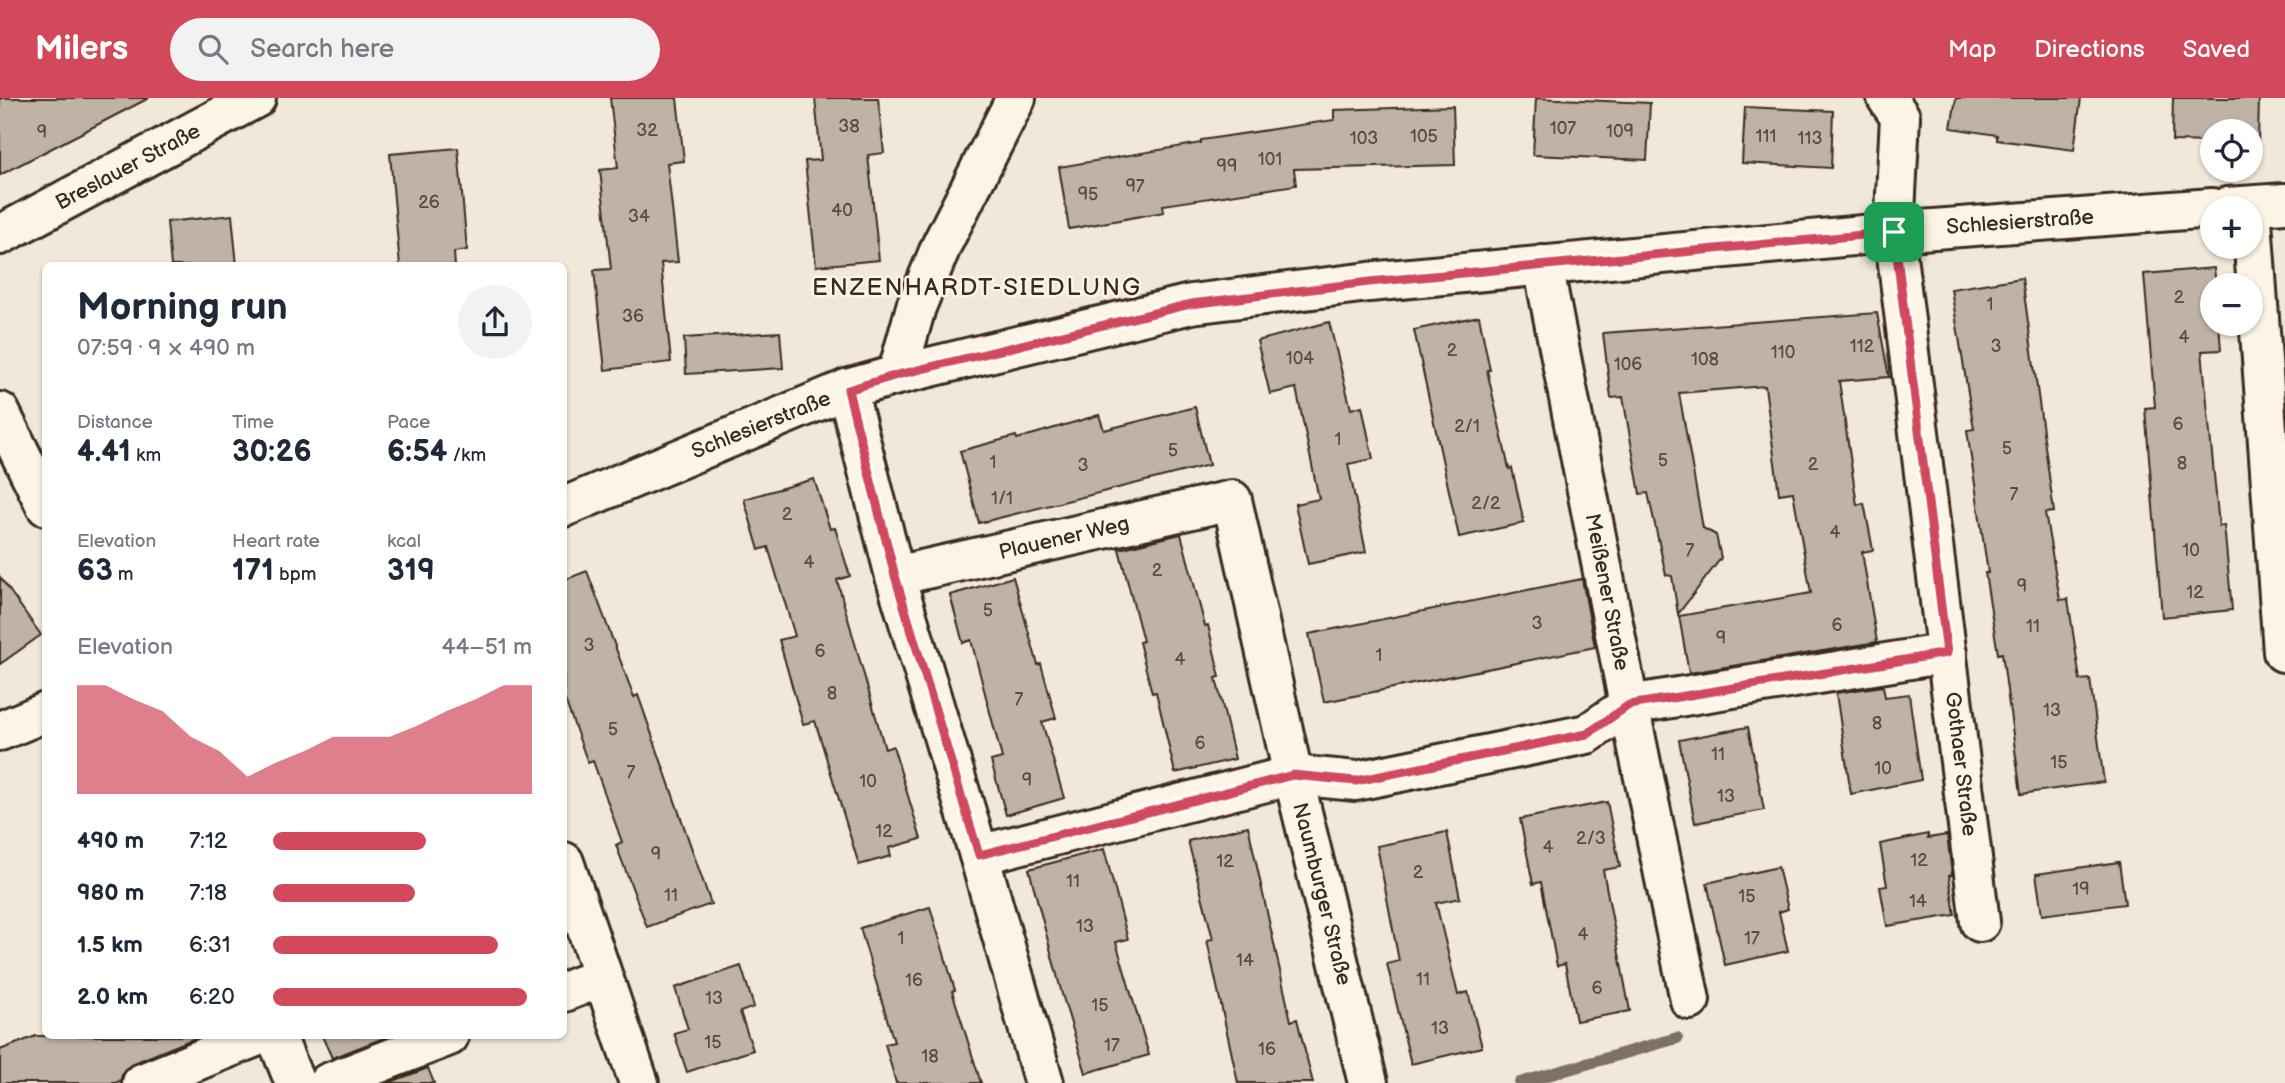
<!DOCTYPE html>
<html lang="en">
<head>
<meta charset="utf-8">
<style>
  :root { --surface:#fff; --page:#f2f2f3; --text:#1f2937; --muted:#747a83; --accent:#d1495b }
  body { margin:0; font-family:"Balsamiq Sans",sans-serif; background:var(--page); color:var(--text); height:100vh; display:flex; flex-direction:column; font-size:26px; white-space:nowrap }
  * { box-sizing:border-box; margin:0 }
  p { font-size:23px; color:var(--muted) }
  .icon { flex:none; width:38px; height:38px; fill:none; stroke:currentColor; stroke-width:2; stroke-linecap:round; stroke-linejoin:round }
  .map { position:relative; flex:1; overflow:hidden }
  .panel { position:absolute; left:42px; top:164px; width:525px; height:777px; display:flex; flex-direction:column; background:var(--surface); border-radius:10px; box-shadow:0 2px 5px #0004 }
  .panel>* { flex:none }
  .controls { position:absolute; left:2200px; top:21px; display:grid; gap:14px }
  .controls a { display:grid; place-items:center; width:63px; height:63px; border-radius:50%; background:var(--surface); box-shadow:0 2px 5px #0004; font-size:35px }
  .pin { position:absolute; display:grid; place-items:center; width:60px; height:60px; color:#fff; margin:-30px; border-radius:14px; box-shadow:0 4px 10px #0006 }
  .round { display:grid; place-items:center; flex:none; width:74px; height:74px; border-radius:37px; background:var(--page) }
  .head { display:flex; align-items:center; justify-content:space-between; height:119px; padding:0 35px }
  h1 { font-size:38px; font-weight:800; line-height:52px }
  .stats { display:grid; grid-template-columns:repeat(3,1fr); gap:10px; height:119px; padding:7px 35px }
  .stats div { display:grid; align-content:center }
  .stats b { font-size:30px; font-weight:800 }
  .stats small { font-size:19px; font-weight:400 }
  .stats p { font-size:19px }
  .chart { height:196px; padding:14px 35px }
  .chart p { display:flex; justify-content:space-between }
  .chart svg { width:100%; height:126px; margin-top:7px; fill:var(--accent); opacity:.7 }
  ul { padding:0 35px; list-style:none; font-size:23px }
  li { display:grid; grid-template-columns:112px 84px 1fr; align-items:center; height:52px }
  li i { height:18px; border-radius:9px; background:var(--accent) }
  header { display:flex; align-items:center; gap:42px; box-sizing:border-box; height:98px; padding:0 35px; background:var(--accent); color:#fff }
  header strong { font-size:33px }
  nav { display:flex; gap:38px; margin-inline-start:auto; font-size:24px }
  .search { width:490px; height:63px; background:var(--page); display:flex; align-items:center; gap:18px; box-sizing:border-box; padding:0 24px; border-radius:38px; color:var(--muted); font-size:26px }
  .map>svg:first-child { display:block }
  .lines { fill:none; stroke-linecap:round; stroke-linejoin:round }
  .stream { stroke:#7e7163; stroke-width:12 }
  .building { fill:#beb3a4; stroke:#3b2a1e; stroke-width:2 }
  .minor-casing { stroke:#3b2a1e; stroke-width:44 }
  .minor { stroke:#fcf5e5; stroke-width:38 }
  .route-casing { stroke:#fff; stroke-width:14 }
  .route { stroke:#d1495b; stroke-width:9 }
  .labels { text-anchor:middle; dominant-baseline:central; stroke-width:5; stroke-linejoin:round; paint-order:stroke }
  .number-label { font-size:18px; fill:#5c4c40 }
  .street-label { font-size:21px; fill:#3b2a1e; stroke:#fcf5e5 }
  .quarter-label { font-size:24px; letter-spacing:2px; fill:#3b2a1e; stroke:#fcf5e5 }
</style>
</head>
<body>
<header>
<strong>Milers</strong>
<div class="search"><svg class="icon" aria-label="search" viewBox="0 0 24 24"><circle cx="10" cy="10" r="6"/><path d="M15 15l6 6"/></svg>Search here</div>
<nav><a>Map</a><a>Directions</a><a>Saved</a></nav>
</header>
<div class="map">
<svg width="2285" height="985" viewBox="0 0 2285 985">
  <rect width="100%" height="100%" fill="#f0e9d9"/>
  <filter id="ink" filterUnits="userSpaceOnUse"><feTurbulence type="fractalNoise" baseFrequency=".0143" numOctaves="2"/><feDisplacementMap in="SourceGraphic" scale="14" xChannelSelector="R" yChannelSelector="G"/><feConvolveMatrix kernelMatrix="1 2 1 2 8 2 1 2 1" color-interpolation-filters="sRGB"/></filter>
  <g filter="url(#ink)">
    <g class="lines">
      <path class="stream" d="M1520 985 1677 940"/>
    </g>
    <g class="building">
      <path d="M0 0H149L0 77Z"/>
      <path d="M610 0H677L684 63 667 65 678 164 661 165 671 264 605 272 594 172 611 171 600 72 618 70Z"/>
      <path d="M815 0H878L884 55 868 57 879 162 816 168 805 63 821 62Z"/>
      <path d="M1536 0 1650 5 1647 62 1533 57Z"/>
      <path d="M1956 0H2081L2074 52 1997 42V37L1951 30Z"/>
      <path d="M2173 0H2259L2258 45H2250V33H2212V44L2172 43Z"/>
      <path d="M1453 8 1455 67 1294 71 1296 87 1163 107 1164 114 1069 131 1059 69 1201 45V42L1334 22V12Z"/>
      <path d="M1745 9 1833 13 1831 70 1742 65Z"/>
      <path d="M458 50 467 152 454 154 455 168H400L390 56Z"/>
      <path d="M232 117 237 168H171L167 124Z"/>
      <path d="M2214 170 2216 187H2212V226H2219L2221 252 2202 253 2219 428 2224 427 2232 512 2162 519 2145 310 2155 309 2144 176Z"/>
      <path d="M2022 180 2054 414 2045 415 2060 502 2068 501 2080 582 2090 581 2104 684 2021 696 2002 555 1998 556 1985 475H1988L1967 332 1974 331 1951 191Z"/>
      <path d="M1877 215 1889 279 1839 283 1857 407 1864 405 1873 452 1862 454 1877 544 1689 575 1679 518 1811 495 1793 394 1779 396 1765 288 1679 295 1703 430 1716 437 1721 460 1678 516 1672 478 1666 477 1648 395 1640 396 1623 299 1611 300 1603 235Z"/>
      <path d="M1479 218 1490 272H1487L1509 371 1512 370 1524 425 1459 439 1414 232Z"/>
      <path d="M1329 224 1351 311 1362 308 1373 361 1348 366 1366 454 1308 466 1295 406 1319 401 1296 290 1270 296 1257 243Z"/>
      <path d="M780 234 783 270 686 276 684 240Z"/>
      <path d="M1195 309 1209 367 979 425 960 353 1016 338 1017 341 1099 317 1104 332Z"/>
      <path d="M814 381 830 431 835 430 850 478 837 482 885 651 893 648 921 741 889 750 891 758 859 767 815 623 803 626 779 542 795 538 768 449 759 452 744 401Z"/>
      <path d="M1181 436 1205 528 1208 527 1220 579 1216 580 1235 661 1175 675 1156 594 1152 595 1139 544 1143 543 1119 451Z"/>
      <path d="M587 473 634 599 638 597 711 806 647 829 616 747 622 744 593 663 588 665 564 599V482Z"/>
      <path d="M0 479 41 537 0 566Z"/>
      <path d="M1013 479 1038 567 1041 566 1056 620 1042 624 1064 700 1006 717 991 663 1002 660 971 542 963 545 950 497Z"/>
      <path d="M1582 481 1595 549 1324 604 1309 536Z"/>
      <path d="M1883 588 1885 599 1909 596 1921 682 1851 696 1836 595Z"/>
      <path d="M1748 629 1764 712 1695 725 1679 642Z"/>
      <path d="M1607 704 1620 769 1603 772 1630 913 1576 923 1565 866 1557 868 1541 784 1533 786 1520 721Z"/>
      <path d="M1248 728 1291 923 1297 921 1313 985H1238L1207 842 1213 841 1188 743Z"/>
      <path d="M1447 734 1460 800 1436 805 1458 897 1468 894 1482 949 1411 966 1387 866 1399 863 1377 748Z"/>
      <path d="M1928 736V740L1947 737 1952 777 1949 778 1955 817 1887 828 1880 789 1887 788 1880 746Z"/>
      <path d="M1104 751 1128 841 1116 844 1149 957 1086 975 1062 896 1029 771Z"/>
      <path d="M2119 764 2125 806 2042 817 2036 776Z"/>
      <path d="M1778 769 1788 811 1779 814 1788 853 1725 867 1707 785Z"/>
      <path d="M930 809 955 892 952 893 981 985H896L885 946 894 944 860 830Z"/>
      <path d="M741 868 754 909 740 914 753 952 687 974 674 935 688 931 675 890Z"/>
      <path d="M36 938H200L134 965 124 972 120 983 115 985H0V952Z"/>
      <path d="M322 938H389L332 960Z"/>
      <path d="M428 970 434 985H388Z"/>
    </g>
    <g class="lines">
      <g class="minor-casing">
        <g id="minor">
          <path d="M1887 0 1900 19 1894 134 1980 824"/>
          <path d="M2251 108 2283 554"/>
          <path d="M2227 109 2285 105"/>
          <path d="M0 137 256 0"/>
          <path d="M1543 167 1629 607 1690 902"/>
          <path d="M897 277 916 209 942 146 1016 0"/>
          <path d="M847 291 895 478 979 757 1044 985"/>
          <path d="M0 314 46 408"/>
          <path d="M564 409 847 291 897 277 1191 206 1369 184 1894 134 2212 110"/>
          <path d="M895 478 1232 402 1293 677 1368 985"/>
          <path d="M0 633 46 614"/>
          <path d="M979 757 1293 677 1356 683 1587 636 1629 607 1947 555"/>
          <path d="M564 764 639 985"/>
          <path d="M564 894 602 879"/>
          <path d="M276 938 295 985"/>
          <path d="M142 985 258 938"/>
          <path d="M328 985 449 938"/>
        </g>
      </g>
      <use href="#minor" class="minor"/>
    </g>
  </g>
  <g class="lines" filter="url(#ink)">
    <g class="route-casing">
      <path id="route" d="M1894 134 1947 555 1629 607 1587 636 1356 683 1293 677 979 757 895 478 848 292 897 277 1191 206 1369 184Z"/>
    </g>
    <use href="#route" class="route"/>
  </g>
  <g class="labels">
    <g class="number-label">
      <text x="849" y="28">38</text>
      <text x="1563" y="30">107</text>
      <text x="647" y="32">32</text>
      <text x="1620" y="33">109</text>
      <text x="42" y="34">9</text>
      <text x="1424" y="38">105</text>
      <text x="1766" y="38">111</text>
      <text x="1364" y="40">103</text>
      <text x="1810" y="40">113</text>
      <text x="1270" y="61">101</text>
      <text x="1227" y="68">99</text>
      <text x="1135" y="88">97</text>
      <text x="1088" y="96">95</text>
      <text x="429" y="104">26</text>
      <text x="842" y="112">40</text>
      <text x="639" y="118">34</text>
      <text x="2179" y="199">2</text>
      <text x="1990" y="206">1</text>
      <text x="633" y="218">36</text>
      <text x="2184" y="239">4</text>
      <text x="1862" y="248">112</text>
      <text x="1996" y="248">3</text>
      <text x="1452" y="252">2</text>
      <text x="1783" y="254">110</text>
      <text x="1300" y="260">104</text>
      <text x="1705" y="261">108</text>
      <text x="1628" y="266">106</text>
      <text x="2178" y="326">6</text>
      <text x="1467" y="328">2/1</text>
      <text x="1338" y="341">1</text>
      <text x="2007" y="350">5</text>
      <text x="1173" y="352">5</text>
      <text x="1663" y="362">5</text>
      <text x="993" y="364">1</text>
      <text x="2182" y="365">8</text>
      <text x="1813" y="366">2</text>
      <text x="1083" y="367">3</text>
      <text x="2014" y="396">7</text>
      <text x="1002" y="400">1/1</text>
      <text x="1486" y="405">2/2</text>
      <text x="787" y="416">2</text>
      <text x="1835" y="434">4</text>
      <text x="1690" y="452">7</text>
      <text x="2191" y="452">10</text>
      <text x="809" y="464">4</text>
      <text x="1157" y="472">2</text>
      <text x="2022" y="488">9</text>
      <text x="2195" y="494">12</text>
      <text x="988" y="512">5</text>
      <text x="1537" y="525">3</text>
      <text x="1837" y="527">6</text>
      <text x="2033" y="528">11</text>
      <text x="1721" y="540">9</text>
      <text x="589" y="547">3</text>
      <text x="820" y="553">6</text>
      <text x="1379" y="557">1</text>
      <text x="1180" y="561">4</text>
      <text x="832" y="595">8</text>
      <text x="1019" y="601">7</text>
      <text x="2052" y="612">13</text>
      <text x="1877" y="625">8</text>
      <text x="613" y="631">5</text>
      <text x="1200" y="645">6</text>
      <text x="1718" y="656">11</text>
      <text x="2059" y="664">15</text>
      <text x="1883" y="670">10</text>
      <text x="631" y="674">7</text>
      <text x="1027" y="682">9</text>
      <text x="868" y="683">10</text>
      <text x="1726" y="698">13</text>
      <text x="884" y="733">12</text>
      <text x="1591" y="740">2/3</text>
      <text x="1548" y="749">4</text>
      <text x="656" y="756">9</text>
      <text x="1919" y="762">12</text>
      <text x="1225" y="763">12</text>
      <text x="1418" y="774">2</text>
      <text x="1073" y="783">11</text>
      <text x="2081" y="791">19</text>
      <text x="671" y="797">11</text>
      <text x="1747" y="798">15</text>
      <text x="1918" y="803">14</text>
      <text x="1085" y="828">13</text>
      <text x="1583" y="836">4</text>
      <text x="901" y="840">1</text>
      <text x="1752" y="840">17</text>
      <text x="1245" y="862">14</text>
      <text x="1423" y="881">11</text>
      <text x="914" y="882">16</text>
      <text x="1597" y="890">6</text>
      <text x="714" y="900">13</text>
      <text x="1100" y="907">15</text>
      <text x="1440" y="930">13</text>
      <text x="713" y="944">15</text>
      <text x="1112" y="947">17</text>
      <text x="1267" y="951">16</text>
      <text x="930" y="958">18</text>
    </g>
    <g class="street-label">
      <text transform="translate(128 69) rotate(-28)">Breslauer Straße</text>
      <text transform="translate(2020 124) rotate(-4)">Schlesierstraße</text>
      <text transform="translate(761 327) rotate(-22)">Schlesierstraße</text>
      <text transform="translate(1064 440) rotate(-13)">Plauener Weg</text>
      <text transform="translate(1607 494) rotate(79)">Meißener Straße</text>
      <text transform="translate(1961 666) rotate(83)">Gothaer Straße</text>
      <text transform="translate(1322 796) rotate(76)">Naumburger Straße</text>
    </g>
    <g class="quarter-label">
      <text x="977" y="189">ENZENHARDT-SIEDLUNG</text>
    </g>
  </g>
</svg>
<div class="controls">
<a><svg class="icon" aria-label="locate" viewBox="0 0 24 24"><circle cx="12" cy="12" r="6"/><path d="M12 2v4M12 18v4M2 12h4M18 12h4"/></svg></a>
<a>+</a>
<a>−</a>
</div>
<div class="pin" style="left:1894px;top:134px;background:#1e9e55"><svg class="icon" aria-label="arrive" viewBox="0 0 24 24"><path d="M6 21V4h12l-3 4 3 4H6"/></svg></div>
<section class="panel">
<div class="head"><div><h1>Morning run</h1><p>07:59 · 9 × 490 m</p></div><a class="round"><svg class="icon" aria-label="share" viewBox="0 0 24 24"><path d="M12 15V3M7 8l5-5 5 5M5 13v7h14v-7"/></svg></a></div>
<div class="stats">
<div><p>Distance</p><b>4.41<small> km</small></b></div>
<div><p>Time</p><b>30:26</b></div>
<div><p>Pace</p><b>6:54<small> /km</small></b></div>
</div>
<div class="stats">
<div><p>Elevation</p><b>63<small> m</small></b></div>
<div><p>Heart rate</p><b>171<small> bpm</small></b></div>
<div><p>kcal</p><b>319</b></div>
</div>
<div class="chart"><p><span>Elevation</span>44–51 m</p>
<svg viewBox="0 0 160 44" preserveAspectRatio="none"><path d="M0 44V6L10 6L20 11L30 15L40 24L50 29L60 38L70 33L80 29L90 24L100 24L110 24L120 20L130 15L140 11L150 6L160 6V44z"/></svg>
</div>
<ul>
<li><b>490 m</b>7:12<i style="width:59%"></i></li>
<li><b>980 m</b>7:18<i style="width:55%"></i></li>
<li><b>1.5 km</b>6:31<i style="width:87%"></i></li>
<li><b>2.0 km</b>6:20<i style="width:98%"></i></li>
</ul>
</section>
</div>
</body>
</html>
